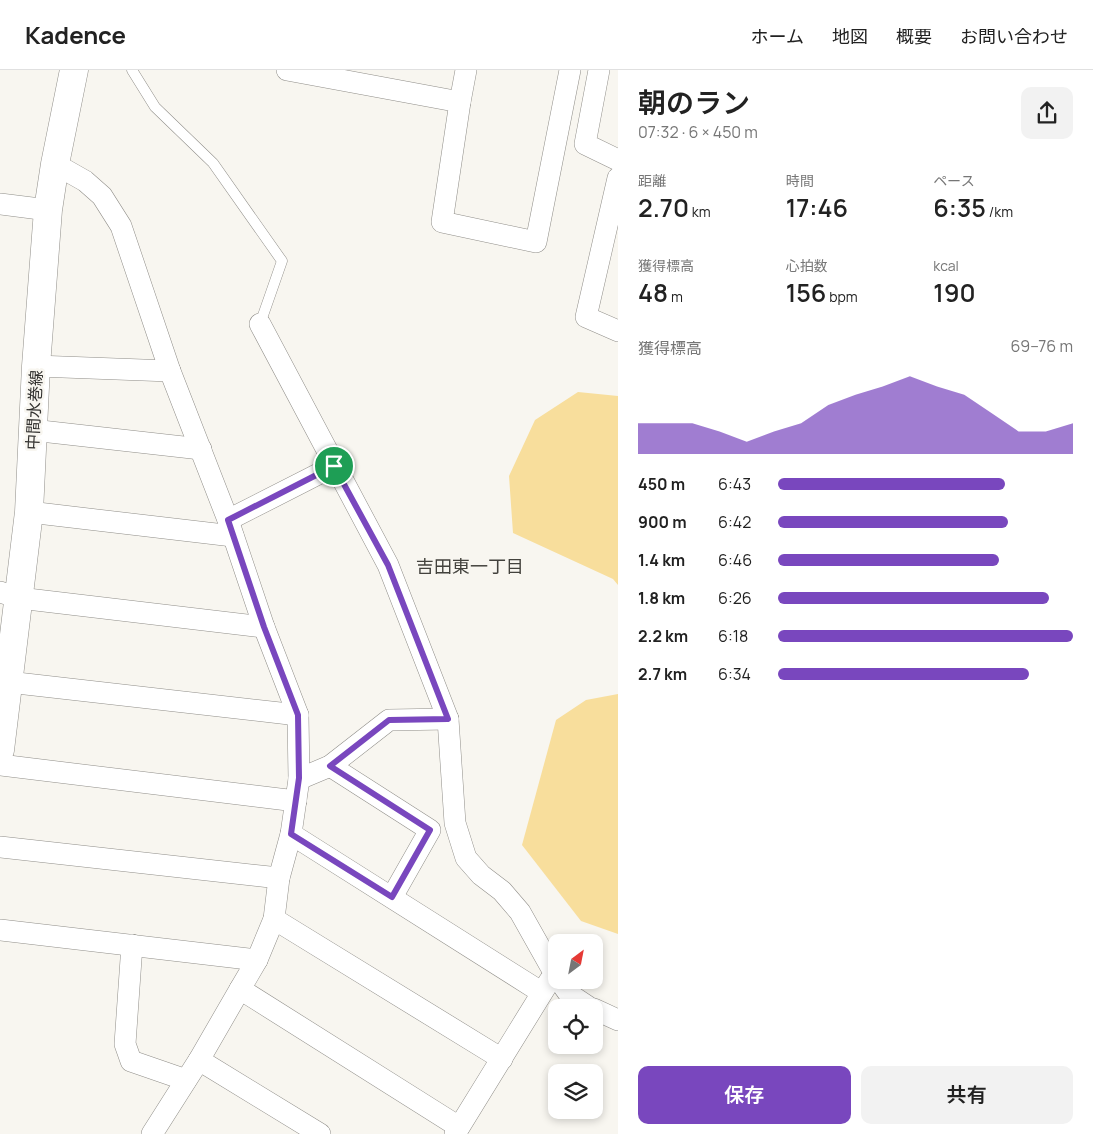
<!DOCTYPE html>
<html lang="ja">
<head>
<meta charset="utf-8">
<style>
  :root { --surface:#fff; --page:#f2f2f2; --text:#222; --muted:#767676; --line:#e0e0e0; --accent:#7947be }
  body { margin:0; font-family:Manrope,"Noto Sans JP",sans-serif; background:var(--page); color:var(--text); height:100vh; display:flex; flex-direction:column; font-size:19px; white-space:nowrap }
  * { box-sizing:border-box; margin:0 }
  p { font-size:16px; color:var(--muted) }
  .icon { flex:none; width:28px; height:28px; fill:none; stroke:currentColor; stroke-width:2; stroke-linecap:round; stroke-linejoin:round }
  .map { position:relative; flex:1; overflow:hidden }
  .panel { display:flex; flex-direction:column; background:var(--surface); width:475px }
  .panel>* { flex:none }
  .needle { width:32px; rotate:32deg }
  .buttons { position:absolute; left:548px; top:864px; display:grid; gap:10px }
  .buttons a { display:grid; place-items:center; width:55px; height:55px; border-radius:10px; background:var(--surface); box-shadow:0 2px 8px #0003; font-size:25px }
  .pin { position:absolute; display:grid; place-items:center; width:42px; height:42px; color:#fff; margin:-21px; border:2px solid #fff; border-radius:50%; box-shadow:0 1px 5px #0007 }
  .round { display:grid; place-items:center; flex:none; width:52px; height:52px; border-radius:10px; background:var(--page) }
  .headline { display:flex; align-items:center; justify-content:space-between; height:85px; padding:0 20px }
  h1 { font-size:28px; font-weight:600; line-height:38px }
  .stats { display:grid; grid-template-columns:repeat(3,1fr); gap:8px; height:85px; padding:5px 20px }
  .stats div { display:grid; align-content:center }
  .stats b { font-size:25px; font-weight:600 }
  .stats small { font-size:14px; font-weight:400 }
  .stats p { font-size:14px }
  .chart { height:140px; padding:10px 20px }
  .chart p { display:flex; justify-content:space-between }
  .chart svg { width:100%; height:90px; margin-top:5px; fill:var(--accent); opacity:.7 }
  .cta { display:flex; gap:10px; margin-top:auto; padding:10px 20px }
  .cta a { flex:1; height:58px; border-radius:10px; background:var(--accent); color:#fff; font-size:20px; font-weight:600; line-height:58px; text-align:center }
  .cta a+a { background:var(--page); color:var(--text) }
  ul { padding:0 20px; list-style:none; font-size:16px }
  li { display:grid; grid-template-columns:80px 60px 1fr; align-items:center; height:38px }
  li i { height:12px; border-radius:6px; background:var(--accent) }
  header { display:flex; align-items:center; gap:30px; box-sizing:border-box; height:70px; padding:0 25px; background:var(--surface); border-bottom:1px solid var(--line) }
  header strong { font-size:24px }
  nav { display:flex; gap:28px; margin-inline-start:auto; font-size:18px }
  main { display:flex; flex:1; min-height:0 }
  .map>svg:first-child { display:block }
  .green { fill:#f8de9c }
  .lines { fill:none; stroke-linecap:round; stroke-linejoin:round }
  .lane-casing { stroke:#908e89; stroke-width:11 }
  .street-casing { stroke:#908e89; stroke-width:22 }
  .secondary-casing { stroke:#908e89; stroke-width:29 }
  .lane { stroke:#fff; stroke-width:10 }
  .street { stroke:#fff; stroke-width:21 }
  .secondary { stroke:#fff; stroke-width:28 }
  .route-casing { stroke:#fff; stroke-width:10 }
  .route { stroke:#7947be; stroke-width:6 }
  .labels { text-anchor:middle; dominant-baseline:central; stroke-width:5; stroke-linejoin:round; paint-order:stroke }
  .street-label { font-size:16px; fill:#32312f; stroke:#f8f6f0 }
  .neighbourhood-label { font-size:18px; fill:#43423d; stroke:#f8f6f0 }
</style>
</head>
<body>
<header>
<strong>Kadence</strong>
<nav><a>ホーム</a><a>地図</a><a>概要</a><a>お問い合わせ</a></nav>
</header>
<main>
<div class="map">
<svg width="618" height="1064" viewBox="0 0 618 1064">
  <rect width="100%" height="100%" fill="#f8f6f0"/>
  <g class="green">
    <path d="M578 322 618 326V515L613 509 513 463 509 406 535 350Z"/>
    <path d="M618 624V864L581 851 522 775 556 650 586 630Z"/>
  </g>
  <g class="lines">
    <g class="lane-casing">
      <path id="lane" d="M132 0 155 37 213 93 282 191 260 254"/>
    </g>
    <g class="street-casing">
      <g id="street">
        <path d="M287 0 460 32 442 152 536 172 570 0"/>
        <path d="M599 0 585 74 618 90"/>
        <path d="M460 32 466 0"/>
        <path d="M55 94 85 111 102 126 121 156 170 301 228 450 264 557 298 645 299 709 291 764 279 808 274 849 257 890 240 919 199 990 152 1064"/>
        <path d="M618 108 586 247 618 261"/>
        <path d="M0 134 48 140"/>
        <path d="M260 254 388 495 448 649 455 753 466 788 481 805 502 821 520 842 556 906"/>
        <path d="M36 296 170 301"/>
        <path d="M32 360 201 379"/>
        <path d="M29 442 233 466"/>
        <path d="M228 450 334 396"/>
        <path d="M0 522 19 528 264 557"/>
        <path d="M8 612 298 645"/>
        <path d="M0 695 296 731"/>
        <path d="M330 696 430 760 392 827"/>
        <path d="M299 709 330 696 389 650 448 649"/>
        <path d="M291 764 541 922"/>
        <path d="M0 777 279 808"/>
        <path d="M274 849 502 989"/>
        <path d="M0 860 257 890"/>
        <path d="M132 875 125 974 131 991 186 1010"/>
        <path d="M559 910 569 924 590 938"/>
        <path d="M240 919 459 1057"/>
        <path d="M594 939 618 950"/>
        <path d="M199 990 320 1064"/>
        <path d="M455 1064 550 910"/>
      </g>
    </g>
    <g class="secondary-casing">
      <path id="secondary" d="M0 680 29 442 36 296 48 140 55 94 74 0"/>
    </g>
    <use href="#lane" class="lane"/>
    <use href="#street" class="street"/>
    <use href="#secondary" class="secondary"/>
  </g>
  <g class="lines">
    <g class="route-casing">
      <path id="route" d="M334 396 388 495 448 649 389 650 330 696 430 760 392 827 291 764 299 708 298 645 264 557 228 450Z"/>
    </g>
    <use href="#route" class="route"/>
  </g>
  <g class="labels">
    <g class="street-label">
      <text transform="translate(34 340) rotate(-87)">中間水巻線</text>
    </g>
    <g class="neighbourhood-label">
      <text x="470" y="496">吉田東一丁目</text>
    </g>
  </g>
</svg>
<div class="buttons">
<a><svg class="needle" viewBox="-14 -14 28 28"><path d="M0-13l5 13h-10z" fill="#e53935"/><path d="M0 13l5-13h-10z" fill="#767676"/></svg></a>
<a><svg class="icon" aria-label="locate" viewBox="0 0 24 24"><circle cx="12" cy="12" r="6"/><path d="M12 2v4M12 18v4M2 12h4M18 12h4"/></svg></a>
<a><svg class="icon" aria-label="layers" viewBox="0 0 24 24"><path d="M12 4l9 5-9 5-9-5zM3 14l9 5 9-5"/></svg></a>
</div>
<div class="pin" style="left:334px;top:396px;background:#1e9e55"><svg class="icon" aria-label="arrive" viewBox="0 0 24 24"><path d="M6 21V4h12l-3 4 3 4H6"/></svg></div>
</div>
<section class="panel">
<div class="headline"><div><h1>朝のラン</h1><p>07:32 · 6 × 450 m</p></div><a class="round"><svg class="icon" aria-label="share" viewBox="0 0 24 24"><path d="M12 15V3M7 8l5-5 5 5M5 13v7h14v-7"/></svg></a></div>
<div class="stats">
<div><p>距離</p><b>2.70<small> km</small></b></div>
<div><p>時間</p><b>17:46</b></div>
<div><p>ペース</p><b>6:35<small> /km</small></b></div>
</div>
<div class="stats">
<div><p>獲得標高</p><b>48<small> m</small></b></div>
<div><p>心拍数</p><b>156<small> bpm</small></b></div>
<div><p>kcal</p><b>190</b></div>
</div>
<div class="chart"><p><span>獲得標高</span>69–76 m</p>
<svg viewBox="0 0 160 44" preserveAspectRatio="none"><path d="M0 44V29L10 29L20 29L30 33L40 38L50 33L60 29L70 20L80 15L90 11L100 6L110 11L120 15L130 24L140 33L150 33L160 29V44z"/></svg>
</div>
<ul>
<li><b>450 m</b>6:43<i style="width:77%"></i></li>
<li><b>900 m</b>6:42<i style="width:78%"></i></li>
<li><b>1.4 km</b>6:46<i style="width:75%"></i></li>
<li><b>1.8 km</b>6:26<i style="width:92%"></i></li>
<li><b>2.2 km</b>6:18<i style="width:100%"></i></li>
<li><b>2.7 km</b>6:34<i style="width:85%"></i></li>
</ul>
<div class="cta"><a>保存</a><a>共有</a></div>
</section>
</main>
</body>
</html>
